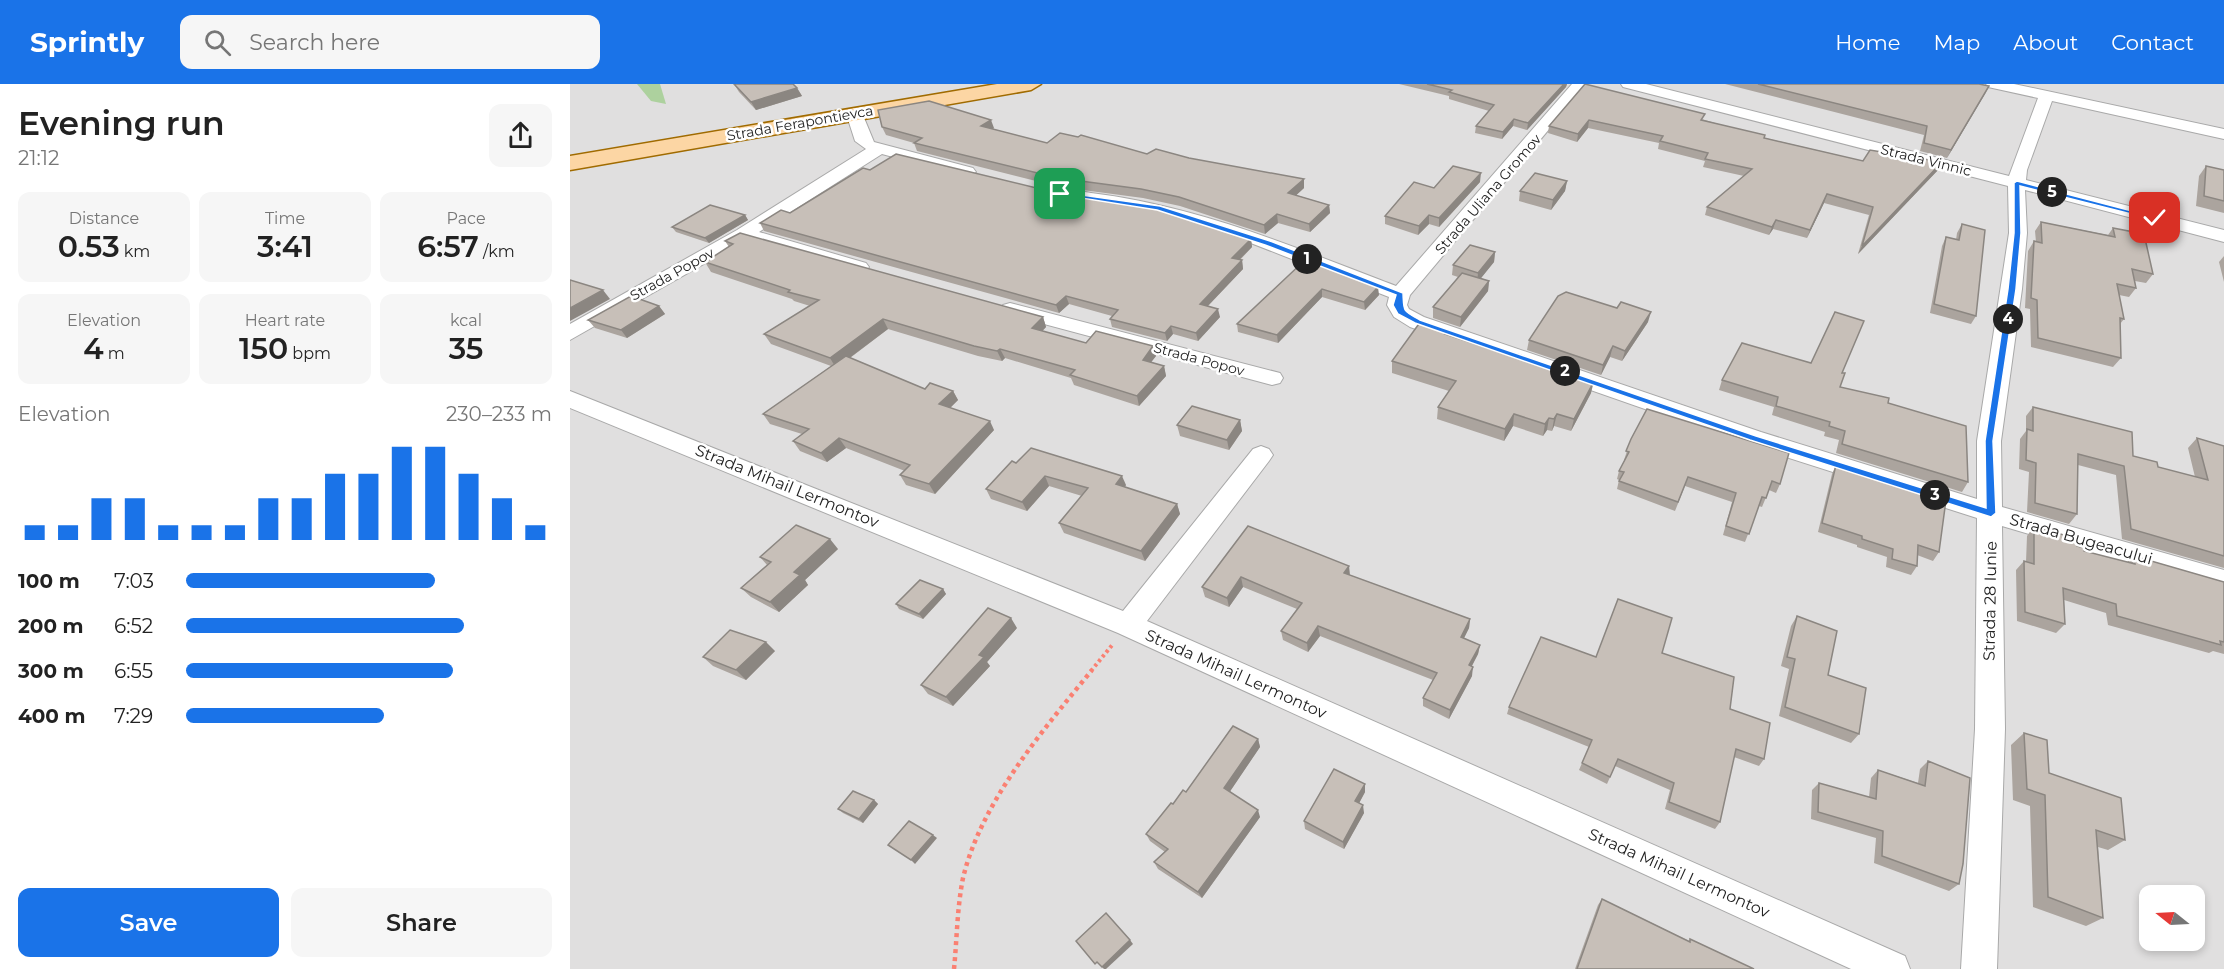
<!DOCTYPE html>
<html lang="en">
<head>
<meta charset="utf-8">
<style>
  :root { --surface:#fff; --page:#f6f6f6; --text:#222; --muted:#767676; --accent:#1a73e8 }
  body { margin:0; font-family:Montserrat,sans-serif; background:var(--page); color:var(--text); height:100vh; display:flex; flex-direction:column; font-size:22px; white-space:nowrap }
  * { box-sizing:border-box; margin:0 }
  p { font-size:20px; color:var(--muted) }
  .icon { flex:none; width:33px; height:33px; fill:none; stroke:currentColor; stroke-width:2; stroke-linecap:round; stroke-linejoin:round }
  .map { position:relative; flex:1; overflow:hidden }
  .side { display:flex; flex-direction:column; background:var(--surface); width:570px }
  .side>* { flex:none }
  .needle { width:39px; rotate:288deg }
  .fabs { position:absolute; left:1569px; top:801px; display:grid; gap:12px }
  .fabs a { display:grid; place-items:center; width:66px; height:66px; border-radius:12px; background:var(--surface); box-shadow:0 3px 9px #0003; font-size:30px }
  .pin { position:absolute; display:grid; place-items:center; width:51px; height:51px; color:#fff; margin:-26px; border-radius:12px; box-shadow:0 3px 9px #0006 }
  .km { position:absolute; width:30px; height:30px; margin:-15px; border-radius:50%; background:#222; color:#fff; font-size:16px; line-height:30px; text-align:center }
  .round { display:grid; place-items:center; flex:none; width:63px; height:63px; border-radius:12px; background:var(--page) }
  .overview { display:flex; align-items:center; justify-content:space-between; height:102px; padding:0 18px }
  h1 { font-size:33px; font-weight:600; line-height:45px }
  .figures { display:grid; grid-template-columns:repeat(3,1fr); gap:9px; height:102px; padding:6px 18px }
  .figures div { display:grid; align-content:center; border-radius:12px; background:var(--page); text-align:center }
  .figures b { font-size:30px; font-weight:600 }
  .figures small { font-size:16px; font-weight:400 }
  .figures p { font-size:16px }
  .chart { height:168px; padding:12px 18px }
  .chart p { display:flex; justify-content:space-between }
  .chart svg { width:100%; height:108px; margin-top:6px; stroke:var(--accent); stroke-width:6 }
  .cta { display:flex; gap:12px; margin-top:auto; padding:12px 18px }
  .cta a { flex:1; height:69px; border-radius:12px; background:var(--accent); color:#fff; font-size:24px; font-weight:600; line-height:69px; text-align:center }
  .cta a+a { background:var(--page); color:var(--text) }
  ul { padding:0 18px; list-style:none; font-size:20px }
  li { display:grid; grid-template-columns:96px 72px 1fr; align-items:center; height:45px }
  li i { height:15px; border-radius:8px; background:var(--accent) }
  header { display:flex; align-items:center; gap:36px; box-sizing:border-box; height:84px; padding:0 30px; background:var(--accent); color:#fff }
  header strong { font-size:28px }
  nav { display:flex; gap:33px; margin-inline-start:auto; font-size:21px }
  .search { width:420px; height:54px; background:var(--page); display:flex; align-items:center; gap:15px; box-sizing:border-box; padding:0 21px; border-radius:12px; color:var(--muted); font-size:22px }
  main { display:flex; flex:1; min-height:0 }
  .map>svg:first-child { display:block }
  .residential { fill:#e0dfdf; fill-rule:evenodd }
  .forest { fill:#add19e }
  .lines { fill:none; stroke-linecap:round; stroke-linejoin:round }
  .minor-casing { stroke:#a9a9a9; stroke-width:2 }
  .major-casing { stroke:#a06b00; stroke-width:3 }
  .path-far1 { stroke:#fa8072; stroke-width:4; stroke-dasharray:3 3; stroke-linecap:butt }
  .path { stroke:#fa8072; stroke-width:4.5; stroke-dasharray:4 4; stroke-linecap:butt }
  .minor { fill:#fff; fill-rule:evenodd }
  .major { fill:#fcd6a4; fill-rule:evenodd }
  .wall { fill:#aba49e }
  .shaded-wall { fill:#8b8681 }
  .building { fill:#c7bfb8; stroke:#8b8681; stroke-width:1.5 }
  .route { fill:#1a73e8; stroke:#fff; stroke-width:1.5 }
  .labels { text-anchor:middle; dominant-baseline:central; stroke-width:5; stroke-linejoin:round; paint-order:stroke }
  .far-street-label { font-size:14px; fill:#222; stroke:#fff }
  .street-label { font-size:16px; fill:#222; stroke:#fff }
</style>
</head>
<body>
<header>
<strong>Sprintly</strong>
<div class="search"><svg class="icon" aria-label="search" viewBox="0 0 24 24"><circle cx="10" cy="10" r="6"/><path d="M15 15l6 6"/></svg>Search here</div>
<nav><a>Home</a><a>Map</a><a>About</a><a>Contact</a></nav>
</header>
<main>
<section class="side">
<div class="overview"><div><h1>Evening run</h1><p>21:12</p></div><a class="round"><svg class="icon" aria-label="share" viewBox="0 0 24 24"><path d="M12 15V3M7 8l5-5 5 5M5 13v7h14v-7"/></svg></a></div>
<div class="figures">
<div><p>Distance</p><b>0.53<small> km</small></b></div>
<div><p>Time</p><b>3:41</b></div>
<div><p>Pace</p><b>6:57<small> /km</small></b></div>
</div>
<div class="figures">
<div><p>Elevation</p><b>4<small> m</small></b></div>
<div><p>Heart rate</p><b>150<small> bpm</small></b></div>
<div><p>kcal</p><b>35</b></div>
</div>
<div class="chart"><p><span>Elevation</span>230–233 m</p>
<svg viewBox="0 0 160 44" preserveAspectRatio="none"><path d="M5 44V38M15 44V38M25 44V27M35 44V27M45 44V38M55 44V38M65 44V38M75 44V27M85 44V27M95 44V17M105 44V17M115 44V6M125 44V6M135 44V17M145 44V27M155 44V38"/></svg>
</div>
<ul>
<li><b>100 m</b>7:03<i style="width:68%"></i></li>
<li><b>200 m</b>6:52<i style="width:76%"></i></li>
<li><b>300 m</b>6:55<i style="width:73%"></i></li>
<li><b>400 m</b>7:29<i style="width:54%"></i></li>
</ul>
<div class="cta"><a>Save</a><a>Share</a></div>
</section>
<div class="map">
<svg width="1654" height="885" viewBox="0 0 1654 885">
  <rect width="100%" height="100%" fill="#f2efe9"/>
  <path class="residential" d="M0 0H1654V885H0ZM1580 812H1624V856H1580Z"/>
  <path class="forest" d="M67 0H90L96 20 81 17Z"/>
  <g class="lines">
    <g class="minor-casing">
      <g id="minor">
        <path d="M1002 0H1017L840 211 837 221 839 225 854 233 1191 348 1407 415V357L1439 149 1438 102 1053 3 1051 0H1076L1439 92 1468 14 1418 3 1416 0H1444L1654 45V55L1482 17 1457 86 1456 96 1654 146V158L1455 106 1457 149 1452 205 1431 357 1432 423 1654 486V508L1432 442 1435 645 1427 885H1391L1405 645 1407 434 1175 360 840 243 824 233 817 221 819 213 673 156 612 136 565 125 496 116 487 111C494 102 511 108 521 109 629 122 726 164 826 202Z"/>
        <path d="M284 24 292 29 304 58 403 84 406 88 397 93 312 70 189 148 296 179 299 183 296 187H282L176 156 0 256V240L167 146 296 65 285 57 276 29Z"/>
        <path d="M440 219 710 289 713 294 710 299 702 301 433 229 430 225 433 221Z"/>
        <path d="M0 307 553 527 683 365 691 362 699 365 703 371 699 377 577 537 1335 872 1340 885H1281L548 549 0 324Z"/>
      </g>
    </g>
    <g class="major-casing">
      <path id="major" d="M427 0H471L461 6 0 86V72Z"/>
    </g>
    <path class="path-far1" d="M521 587 543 560"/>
    <path class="path" d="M384 885C387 855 387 824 393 794 411 718 474 645 522 586"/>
    <use href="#minor" class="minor"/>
    <use href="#major" class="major"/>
  </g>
  <g class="wall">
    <path d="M164 0 227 4 232 12 186 26 169 8Z"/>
    <path d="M829 0H997L996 3 957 46 943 42 932 55 905 49 906 42 919 27 879 15V12Z"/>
    <path d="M1015 0 1195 54 1293 77 1368 86 1288 170 1299 131 1254 119 1237 154 1203 145 1199 151 1135 131 1137 123 1174 92 1133 83 1135 77 1088 65 1089 59 1018 44 1007 58 978 49 979 42Z"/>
    <path d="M1155 0H1409L1419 2 1377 74 1350 67 1354 51Z"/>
    <path d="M312 43 424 44 423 45 477 59 619 74 734 104 726 111 759 121 760 129 740 148 708 139 695 150 610 122 573 114 490 103 347 67 344 59 316 51Z"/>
    <path d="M1636 82 1654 86V129L1626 122 1629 92Z"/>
    <path d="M300 86 487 109 681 155 682 163 670 176H672L673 185 638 222 650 233 628 257 603 250 597 257 542 243 540 235 542 232 499 220 489 229 194 147 190 139 220 129Z"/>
    <path d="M997 97 995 107 981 126 949 117 950 107Z"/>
    <path d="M910 98 869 143 859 140 848 151 815 140V132L864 104Z"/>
    <path d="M175 131 178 136 139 159 106 148 102 143Z"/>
    <path d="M1471 138 1538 151 1543 144 1583 190 1576 199 1565 197 1566 204 1559 213 1549 211 1554 235 1550 240 1551 274 1543 283 1461 263 1460 225 1455 224 1458 167 1464 157 1466 158 1465 147Z"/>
    <path d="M1392 140 1406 232 1401 240 1360 229 1372 162 1376 153 1386 156 1387 149Z"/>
    <path d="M155 157 473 233 476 243 472 247 516 259 586 272 581 278 594 282 596 292 569 322 504 301 501 294 435 274 432 277 408 272 318 245 280 274 355 305 383 307 388 316 380 324 424 346 365 410 336 401 330 391 335 387 276 364 257 378 230 367 223 357 232 350 200 340 193 330 261 282 201 260 194 250 240 222 224 217 222 215 141 188 135 178 159 163Z"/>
    <path d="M925 168 924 178 911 194 919 197 918 207 890 243 863 234V223L888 193 882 191 883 181Z"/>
    <path d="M1654 172V198L1649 178Z"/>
    <path d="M736 175 809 211 795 226 752 213 708 259 668 248 667 240Z"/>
    <path d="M89 222 95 230 57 254 25 244 18 236Z"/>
    <path d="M1078 238 1052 277 1040 273 1031 291 957 266 959 256Z"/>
    <path d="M878 251 1021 309 1001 347 984 342 982 347 977 346 973 352 943 342 934 357 867 335 868 323 879 307 822 289V277Z"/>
    <path d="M1272 289 1270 303 1318 319 1398 398 1392 408 1266 369 1269 356 1254 352 1255 348 1202 331 1204 323 1149 306 1152 296Z"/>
    <path d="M1463 323 1563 372 1588 383 1625 393 1618 364 1627 354 1654 362V484L1552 455 1546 391 1508 381 1507 430 1499 440 1457 428 1459 388 1449 385 1450 355 1456 347V332Z"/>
    <path d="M670 336 672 347 659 366 610 352 607 341Z"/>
    <path d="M1061 355 1210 400 1206 409 1199 406 1192 423 1189 422 1175 458 1153 451 1162 418 1115 402 1105 427 1047 405 1049 396 1047 395 1049 387 1055 376H1054Z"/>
    <path d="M446 379 556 401 555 403 607 420 610 430 575 477 494 449 489 439 512 412 479 402 457 427 421 415 416 405Z"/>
    <path d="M1266 381 1369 468 1363 477 1347 471V482L1341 491 1316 483 1317 473 1287 463V461L1248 448 1262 390Z"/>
    <path d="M678 442 780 491 900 535 899 544 894 554 910 561 908 570 902 582V592L879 635 853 622V614L863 596 750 552 738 568 713 556 711 547 727 525 673 503 659 523 635 513 632 503Z"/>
    <path d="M1464 442 1507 462 1514 467 1557 478 1564 472 1654 498V570L1643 567 1639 569 1538 541 1536 529 1494 516 1495 540 1486 549 1447 537 1446 486 1454 477 1456 478 1457 452Z"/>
    <path d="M268 465 235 496 238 501 209 528 181 513 171 504 197 481 190 473Z"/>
    <path d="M373 505 376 510 353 535 329 525 326 520Z"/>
    <path d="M1227 532 1289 650 1281 659 1209 632 1219 585 1211 582 1221 542Z"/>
    <path d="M447 544 417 578 420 582 383 622 358 610 351 601Z"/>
    <path d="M205 567 176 596 143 582 133 573Z"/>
    <path d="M1026 573 1160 625 1194 675 1189 682 1164 673 1150 738 1145 745 1095 725 1100 706 1045 682 1037 700 1009 686 1019 663 937 630 939 623Z"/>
    <path d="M1454 649 1479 689 1555 756 1538 766 1528 763 1533 834 1516 842 1463 823 1460 722 1443 716 1441 661Z"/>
    <path d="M688 655 690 663 660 707 690 733 632 814 588 785 584 778 595 768 580 757 576 750 603 720 616 708Z"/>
    <path d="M1358 677 1389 800 1379 807 1304 779 1306 754 1241 735 1242 706 1249 699 1299 713 1301 694 1308 686 1348 699 1350 685Z"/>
    <path d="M795 700V708L789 719 794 729 774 765 735 745 734 737Z"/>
    <path d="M304 716 308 720 293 739 273 729 268 725Z"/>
    <path d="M1032 815 1119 857 1120 855 1184 885H1005L1028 821Z"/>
  </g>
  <g class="shaded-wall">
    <path d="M994 0H997L996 3 957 46 958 39Z"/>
    <path d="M1419 2 1415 10 1377 74 1381 66Z"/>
    <path d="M227 4 232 12 186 26 181 18Z"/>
    <path d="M944 35 943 42 932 55 933 48Z"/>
    <path d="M421 36 424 44 414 50 411 42Z"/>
    <path d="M1019 36 1018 44 1007 58 1008 50Z"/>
    <path d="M1372 78 1368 86 1288 170 1292 162Z"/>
    <path d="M911 89 910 98 869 143V134Z"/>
    <path d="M734 95V104L719 118 718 109Z"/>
    <path d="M997 97 995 107 981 126 983 116Z"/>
    <path d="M1257 110 1254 119 1237 154 1240 146Z"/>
    <path d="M759 121 760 129 740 148 739 140Z"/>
    <path d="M707 130 708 139 695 150 694 141Z"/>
    <path d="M175 131 178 136 139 159 135 154Z"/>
    <path d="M859 131V140L848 151 849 142Z"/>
    <path d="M1206 136 1203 145 1199 151 1202 143Z"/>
    <path d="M681 155 682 163 663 182 662 174Z"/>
    <path d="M925 168 924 178 907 199 908 189Z"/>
    <path d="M672 176 673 185 632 228 630 220Z"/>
    <path d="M919 197 918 207 890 243 891 233Z"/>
    <path d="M808 203 809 211 795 226 794 218Z"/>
    <path d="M752 205V213L708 259 707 251Z"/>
    <path d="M33 206 40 215 0 237V224Z"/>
    <path d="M496 212 499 220 489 229 486 221Z"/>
    <path d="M89 222 95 230 57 254 51 246Z"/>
    <path d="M648 225 650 233 628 257 626 249Z"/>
    <path d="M1081 228 1078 238 1052 277 1055 267Z"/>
    <path d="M473 233 476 243 466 254 462 244Z"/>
    <path d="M313 235 318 245 266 284 260 274Z"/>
    <path d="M601 242 603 250 597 257 595 249Z"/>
    <path d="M583 262 586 272 575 286 573 276Z"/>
    <path d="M1043 262 1040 273 1031 291 1033 281Z"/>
    <path d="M430 265 435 274 432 277 427 267Z"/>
    <path d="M594 282 596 292 569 322 567 312Z"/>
    <path d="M1024 297 1021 309 1001 347 1004 335Z"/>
    <path d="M383 307 388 316 374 330 369 320Z"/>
    <path d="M944 330 943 342 934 357 935 345Z"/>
    <path d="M987 330 984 342 982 347 984 335Z"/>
    <path d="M979 334 977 346 973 352 975 340Z"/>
    <path d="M670 336 672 347 659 366 657 356Z"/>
    <path d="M420 337 424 346 365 410 359 400Z"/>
    <path d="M269 354 276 364 257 378 251 369Z"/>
    <path d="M475 392 479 402 457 427 452 418Z"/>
    <path d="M552 392 556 401 549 410 546 400Z"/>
    <path d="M607 420 610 430 575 477 571 467Z"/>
    <path d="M260 455 268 465 235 496 238 501 209 528 200 518 224 488Z"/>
    <path d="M779 482 780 491 774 489Z"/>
    <path d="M671 493 673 503 659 523 657 514Z"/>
    <path d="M373 505 376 510 353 535 349 530Z"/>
    <path d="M441 534 447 544 417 578 420 582 383 622 376 613 409 571Z"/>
    <path d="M900 535 899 544 890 562 891 553Z"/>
    <path d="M748 542 750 552 738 568 737 559Z"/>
    <path d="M196 558 205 567 176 596 166 586Z"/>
    <path d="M910 561 908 570 898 589 899 581Z"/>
    <path d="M903 583 902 592 879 635 880 626Z"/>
    <path d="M688 655 690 663 657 712 654 704Z"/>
    <path d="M795 700V708L786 725 785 717Z"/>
    <path d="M304 716 308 720 293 739 289 735Z"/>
    <path d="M793 721 794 729 774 765 773 758Z"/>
    <path d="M688 726 690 733 632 814 628 808Z"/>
    <path d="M363 751 367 754 345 780 341 776Z"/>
    <path d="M560 856 563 860 536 885H534L532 883Z"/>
  </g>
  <g class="building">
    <path d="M164 0H223L227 4 181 18Z"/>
    <path d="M857 0H994L958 39 944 35 933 48 906 42 924 21 879 8 882 6Z"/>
    <path d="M1015 0 1135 30 1131 36 1195 51 1194 54 1293 77 1300 66 1372 78 1292 162 1303 123 1257 110 1240 146 1206 136 1202 143 1137 123 1182 85 1135 75 1138 69 1090 57 1093 52 1019 36 1008 50 979 42Z"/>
    <path d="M1188 0H1409L1419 2 1381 66 1354 59 1357 42Z"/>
    <path d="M359 17 421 36 411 42 477 59 490 49 508 53 511 51 577 70 586 65 619 74 734 95 718 109 759 121 739 140 707 130 694 141 609 113 571 105 488 94 344 59 352 54 312 43 308 26Z"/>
    <path d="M326 70 487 109 597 126 681 155 662 174 672 176 630 220 648 225 626 249 601 242 595 249 540 235 548 226 496 212 486 221 190 139 211 126 220 129 293 84 300 86Z"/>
    <path d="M883 82 911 89 869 134 859 131 849 142 815 132 844 98 864 104Z"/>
    <path d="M1636 82 1654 86V117L1634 112Z"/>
    <path d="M965 89 997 97 983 116 950 107Z"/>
    <path d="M140 121 175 131 135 154 102 143Z"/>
    <path d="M1471 138 1545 153 1543 144 1574 150 1583 190 1562 185 1566 204 1547 200 1554 235 1550 234 1551 274 1468 254 1467 216 1461 214 1464 157 1472 159Z"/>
    <path d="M1392 140 1415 146 1406 232 1364 220 1376 153 1389 156Z"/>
    <path d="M170 149 473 233 462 244 516 259 526 247 583 262 573 276 594 282 567 312 500 291 505 286 430 265 427 267 404 262 313 235 260 274 194 250 249 216 218 208 220 206 135 178 163 160 155 157Z"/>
    <path d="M900 161 925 168 908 189 883 181Z"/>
    <path d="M736 175 808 203 794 218 752 205 707 251 667 240Z"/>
    <path d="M892 189 919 197 891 233 863 223Z"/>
    <path d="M0 196 33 206 0 224Z"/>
    <path d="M996 208 1047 224 1051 218 1081 228 1055 267 1043 262 1033 281 959 256 988 212Z"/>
    <path d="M61 212 89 222 51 246 18 236Z"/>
    <path d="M1265 228 1294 237 1272 289H1275L1270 303 1319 314 1318 319 1396 342 1398 398 1272 360 1275 347 1259 342 1260 338 1206 322 1208 313 1152 296 1172 259 1241 279Z"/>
    <path d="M851 237 879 247 875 250 945 273 947 270 1024 297 1004 335 987 330 984 335 979 334 975 340 944 330 935 345 868 323 886 297 822 277Z"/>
    <path d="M276 272 355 305 360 299 383 307 369 320 420 337 359 400 330 391 340 381 269 354 251 369 223 357 239 345 193 330Z"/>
    <path d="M622 322 670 336 657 356 607 341Z"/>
    <path d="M1463 323 1562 348 1563 372 1587 378 1588 383 1638 396 1627 354 1654 362V472L1561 445 1554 382 1508 370 1507 430 1465 419 1466 379 1456 376 1457 345 1463 347Z"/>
    <path d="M1077 325 1219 369 1210 400 1202 397 1196 414 1192 413 1179 450 1156 442 1166 409 1118 393 1108 418 1049 397 1054 388 1049 387 1059 368 1056 367 1061 355Z"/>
    <path d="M461 364 552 392 546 400 607 420 571 467 489 439 518 404 475 392 452 418 416 405 442 377 446 379Z"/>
    <path d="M1266 381 1376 416 1369 468 1348 461 1347 482 1322 475 1323 465 1292 455V452L1252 439Z"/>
    <path d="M226 441 260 455 224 488 230 491 200 518 171 504 201 478 190 473Z"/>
    <path d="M678 442 779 482 774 489 900 535 891 553 910 561 899 581 903 583 880 626 853 614 867 589 748 542 737 559 711 547 732 519 671 493 657 514 632 503Z"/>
    <path d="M1464 442 1507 455V462L1514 464V467L1565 480 1564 472 1654 498V558L1650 557 1651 561 1547 532 1546 520 1493 504 1495 540 1455 528 1454 477 1464 480Z"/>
    <path d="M350 496 373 505 349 530 326 520Z"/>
    <path d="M1048 515 1102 534 1092 569 1164 593 1160 625 1200 639 1194 675 1166 665 1150 738 1099 718 1104 699 1048 675 1040 693 1012 679 1022 656 939 623 971 553 1026 573Z"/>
    <path d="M418 524 441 534 409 571 414 573 376 613 351 601Z"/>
    <path d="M1227 532 1267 547 1258 591 1296 604 1289 650 1215 623 1225 575 1217 573Z"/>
    <path d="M160 546 196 558 166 586 133 573Z"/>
    <path d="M663 642 688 655 654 704 688 726 628 808 584 778 598 765 576 750 601 719 603 720 613 706 616 708Z"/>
    <path d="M1454 649 1477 656 1479 689 1551 714 1555 756 1526 746 1533 834 1478 813 1475 711 1457 705Z"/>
    <path d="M1358 677 1400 694 1393 780 1389 800 1312 772 1313 747 1248 728 1249 699 1306 715 1308 686 1355 702Z"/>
    <path d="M764 685 795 700 785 717 793 721 773 758 734 737Z"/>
    <path d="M283 707 304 716 289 735 268 725Z"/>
    <path d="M339 737 363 751 341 776 318 761Z"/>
    <path d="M1032 815 1120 858V855L1184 885H1007Z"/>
    <path d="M536 829 560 856 532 883 527 878 525 880 506 857Z"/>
  </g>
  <path class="route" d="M1447 97 1589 134 1585 136 1450 102 1451 149 1446 205 1423 357 1426 429 1421 433 1180 356 845 239 828 230 823 221 826 211 695 161 587 126 486 110 490 108 590 122 700 157 833 209C834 228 832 226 850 236L1186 352 1416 424 1415 357 1438 205 1444 149V99Z"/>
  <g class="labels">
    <g class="far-street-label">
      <text transform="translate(230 39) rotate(-10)">Strada Ferapontievca</text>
      <text transform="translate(1356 76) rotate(14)">Strada Vinnic</text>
      <text transform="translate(918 110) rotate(-49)">Strada Uliana Gromov</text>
      <text transform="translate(102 190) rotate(-29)">Strada Popov</text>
      <text transform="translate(629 275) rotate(15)">Strada Popov</text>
    </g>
    <g class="street-label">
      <text transform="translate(217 402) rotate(22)">Strada Mihail Lermontov</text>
      <text transform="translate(1511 455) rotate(16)">Strada Bugeacului</text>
      <text transform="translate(1420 517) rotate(-89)">Strada 28 Iunie</text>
      <text transform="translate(666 590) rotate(24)">Strada Mihail Lermontov</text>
      <text transform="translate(1109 789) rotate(24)">Strada Mihail Lermontov</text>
    </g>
  </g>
</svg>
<div class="fabs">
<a><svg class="needle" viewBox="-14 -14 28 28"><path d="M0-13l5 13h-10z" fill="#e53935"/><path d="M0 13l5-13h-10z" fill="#767676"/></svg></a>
</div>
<div class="pin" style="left:490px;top:110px;background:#1e9e55"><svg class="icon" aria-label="arrive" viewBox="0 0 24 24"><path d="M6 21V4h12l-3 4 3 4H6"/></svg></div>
<div class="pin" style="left:1585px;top:134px;background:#d93025"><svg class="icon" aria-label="check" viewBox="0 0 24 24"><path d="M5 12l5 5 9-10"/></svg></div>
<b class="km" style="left:737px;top:175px">1</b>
<b class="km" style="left:995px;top:287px">2</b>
<b class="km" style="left:1365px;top:411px">3</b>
<b class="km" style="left:1438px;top:235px">4</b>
<b class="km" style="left:1482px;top:108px">5</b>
</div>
</main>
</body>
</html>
